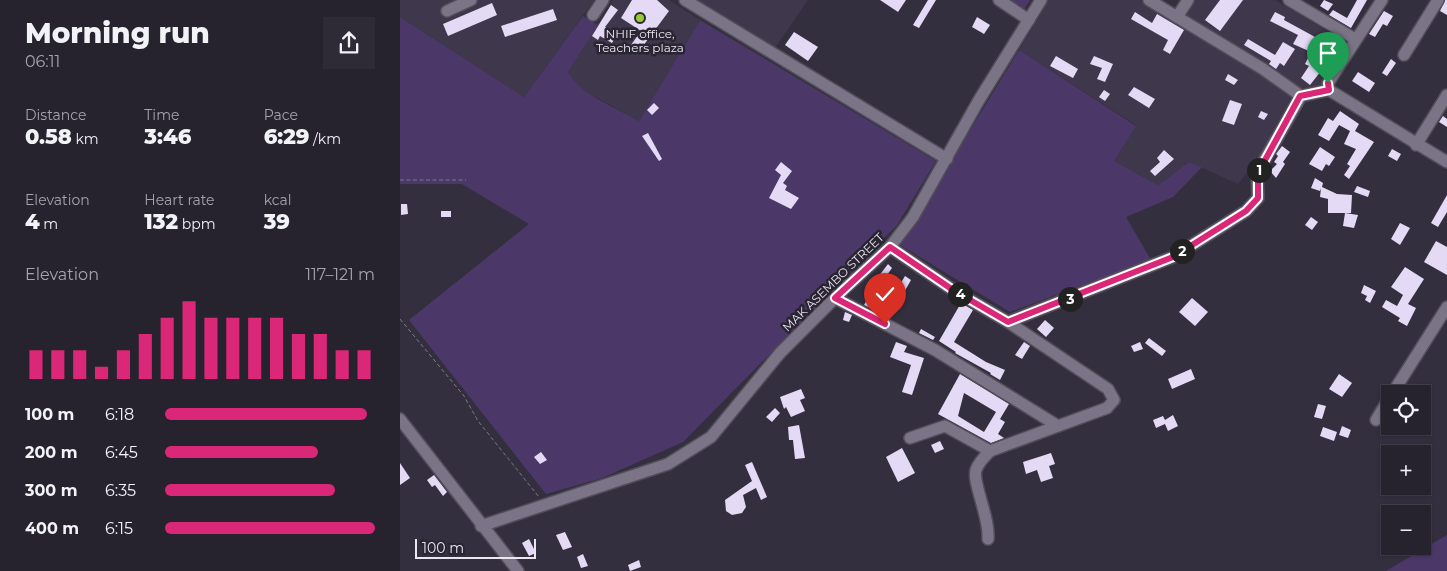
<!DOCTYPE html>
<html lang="en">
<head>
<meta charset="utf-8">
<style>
  :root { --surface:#27232e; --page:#2f2b36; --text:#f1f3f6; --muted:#a4a4aa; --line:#43404a; --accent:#db2777 }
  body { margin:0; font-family:Montserrat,sans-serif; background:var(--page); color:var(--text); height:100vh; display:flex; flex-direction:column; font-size:19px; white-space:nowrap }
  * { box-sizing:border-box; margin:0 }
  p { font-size:16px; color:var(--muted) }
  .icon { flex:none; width:28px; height:28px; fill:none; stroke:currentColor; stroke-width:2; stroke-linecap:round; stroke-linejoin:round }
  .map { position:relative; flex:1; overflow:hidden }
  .side { display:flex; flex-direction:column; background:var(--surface); width:400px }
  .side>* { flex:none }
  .fabs { position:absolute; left:981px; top:385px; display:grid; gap:10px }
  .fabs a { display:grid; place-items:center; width:50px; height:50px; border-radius:0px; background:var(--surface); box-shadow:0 1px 4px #0004,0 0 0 1px var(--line); font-size:25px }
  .scale { position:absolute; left:15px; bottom:12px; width:121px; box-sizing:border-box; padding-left:5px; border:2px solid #eae7f1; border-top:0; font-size:14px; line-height:18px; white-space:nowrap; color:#eae7f1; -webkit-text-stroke:4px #2a2533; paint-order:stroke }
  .pin { position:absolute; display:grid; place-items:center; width:42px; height:42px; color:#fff; margin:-51px -21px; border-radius:50% 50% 50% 0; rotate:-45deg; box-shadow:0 0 5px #0007 }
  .pin .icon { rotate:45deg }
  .km { position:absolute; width:25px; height:25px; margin:-12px; border-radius:50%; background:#222; color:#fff; font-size:14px; line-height:25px; text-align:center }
  .round { display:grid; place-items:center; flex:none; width:52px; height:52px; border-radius:0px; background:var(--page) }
  .summary { display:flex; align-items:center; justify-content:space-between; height:85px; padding:0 25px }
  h1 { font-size:28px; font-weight:800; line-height:38px }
  .stats { display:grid; grid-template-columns:repeat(3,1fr); gap:8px; height:85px; padding:5px 25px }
  .stats div { display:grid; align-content:center }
  .stats b { font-size:21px; font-weight:800 }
  .stats small { font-size:14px; font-weight:400 }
  .stats p { font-size:14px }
  .chart { height:140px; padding:10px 25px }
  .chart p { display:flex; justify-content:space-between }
  .chart svg { width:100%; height:90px; margin-top:5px; stroke:var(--accent); stroke-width:6 }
  ul { padding:0 25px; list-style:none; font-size:16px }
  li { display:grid; grid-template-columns:80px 60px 1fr; align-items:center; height:38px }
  li i { height:12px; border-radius:6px; background:var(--accent) }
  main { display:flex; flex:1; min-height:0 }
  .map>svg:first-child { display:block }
  .built { fill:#3f374c }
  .green { fill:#4c3868 }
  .building { fill:#e4daf6; fill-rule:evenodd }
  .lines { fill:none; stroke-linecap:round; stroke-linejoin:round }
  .minor-casing { stroke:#524d59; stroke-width:14 }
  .path { stroke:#7c7885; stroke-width:1; stroke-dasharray:4 2.5; stroke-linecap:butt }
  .minor { stroke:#7a7486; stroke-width:11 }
  .route-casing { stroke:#fff; stroke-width:10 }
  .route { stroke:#db2777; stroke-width:6 }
  .poi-dot { fill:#99cb36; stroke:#2a2533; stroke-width:2 }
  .labels { text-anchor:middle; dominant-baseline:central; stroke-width:5; stroke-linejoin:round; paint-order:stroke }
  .poi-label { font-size:12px; fill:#eae7f1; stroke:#2a2533 }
  .street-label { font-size:12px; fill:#eae7f1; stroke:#2a2533 }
</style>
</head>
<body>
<main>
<section class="side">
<div class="summary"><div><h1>Morning run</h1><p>06:11</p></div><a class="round"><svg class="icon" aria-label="share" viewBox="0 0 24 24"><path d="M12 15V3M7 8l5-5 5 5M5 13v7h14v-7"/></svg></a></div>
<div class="stats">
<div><p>Distance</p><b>0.58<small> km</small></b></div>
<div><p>Time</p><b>3:46</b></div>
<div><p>Pace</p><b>6:29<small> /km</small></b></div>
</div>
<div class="stats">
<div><p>Elevation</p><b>4<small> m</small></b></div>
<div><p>Heart rate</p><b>132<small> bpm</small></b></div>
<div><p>kcal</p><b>39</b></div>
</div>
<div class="chart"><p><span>Elevation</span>117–121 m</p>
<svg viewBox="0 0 160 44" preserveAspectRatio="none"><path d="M5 44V30M15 44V30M25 44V30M35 44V38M45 44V30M55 44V22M65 44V14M75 44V6M85 44V14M95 44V14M105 44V14M115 44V14M125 44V22M135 44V22M145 44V30M155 44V30"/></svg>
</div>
<ul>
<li><b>100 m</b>6:18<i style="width:96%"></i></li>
<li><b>200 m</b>6:45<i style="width:73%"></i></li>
<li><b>300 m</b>6:35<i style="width:81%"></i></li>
<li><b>400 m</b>6:15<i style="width:100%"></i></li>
</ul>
</section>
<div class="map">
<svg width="1047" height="571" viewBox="0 0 1047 571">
  <rect width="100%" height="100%" fill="#342f3e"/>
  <g class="built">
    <path d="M0 0H194L124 97 0 17Z"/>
    <path d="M213 0H269L300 20 239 121 183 90 171 80 168 72Z"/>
    <path d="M298 0H408L375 48Z"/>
    <path d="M649 0H740L831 54 894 98 861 155 838 184 789 162 758 185 714 161 736 125 619 50Z"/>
    <path d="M792 0H875L946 43 918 89 901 91 783 14Z"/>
  </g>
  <g class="green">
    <path d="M607 0H630L623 11Z"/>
    <path d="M183 16 198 25 168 72C177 93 219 109 239 121L300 20 536 161 497 225 283 442 202 478 146 494 9 320 129 224 62 184H0V17L124 97Z"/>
    <path d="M619 50 736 126 714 161 758 185 789 162 802 167 773 197 726 217 751 260 610 312 500 245Z"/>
    <path d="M1047 535V571H986Z"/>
  </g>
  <g class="building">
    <path d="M232 0H257L269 11 240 50 231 45 241 31 221 18Z"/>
    <path d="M480 0H506L498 12Z"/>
    <path d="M528 0H536L519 28 513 25Z"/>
    <path d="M820 0H843L820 31 805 20Z"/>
    <path d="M924 0 933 4 928 11 920 6Z"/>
    <path d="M957 0H967L951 28 929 15 933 10 947 18Z"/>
    <path d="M1045 0H1047V15L1040 11Z"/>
    <path d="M92 3 97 15 48 36 43 24Z"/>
    <path d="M211 5 218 10 205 27 217 34 212 43 200 36 198 40 192 36Z"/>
    <path d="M153 9 157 20 105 37 101 26Z"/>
    <path d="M984 11 993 16 987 26 983 24 975 37 969 34Z"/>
    <path d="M735 12 752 23 757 14 784 30 770 54 763 50 768 40 731 19Z"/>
    <path d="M875 12 885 17 884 20 926 43 924 46 936 52 910 85 901 78 909 66 905 64 911 52 893 44 898 35 870 21Z"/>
    <path d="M577 17 590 25 584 34 572 27Z"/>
    <path d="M394 32 418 47 408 61 385 45Z"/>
    <path d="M848 39 875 55 883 42 895 49 884 66 880 63 876 69 869 64 871 61 844 45Z"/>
    <path d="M656 56 678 69 673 78 650 66Z"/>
    <path d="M694 56 713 64 705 82 697 79 702 68 690 64Z"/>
    <path d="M991 59 996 63 987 76 982 73Z"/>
    <path d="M958 72 975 83 969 92 952 81Z"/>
    <path d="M828 74 838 80 834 85 825 80Z"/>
    <path d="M734 87 755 99 749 108 728 95Z"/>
    <path d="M704 90 710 94 705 101 699 97Z"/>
    <path d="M830 100 842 104 834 125 822 121Z"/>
    <path d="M254 103 259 108 252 115 247 110Z"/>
    <path d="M861 111 868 114 864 120 858 117Z"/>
    <path d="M940 111 959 124 955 131 974 142 949 179 944 175 950 166 947 164 956 149 944 144 950 131 939 125 929 141 918 135 928 118 933 121Z"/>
    <path d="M1043 116 1047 119V127L1039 122Z"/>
    <path d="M248 133 262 159 259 161 242 136Z"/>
    <path d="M882 146 890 152 883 162 885 164 876 178 870 171 877 164 874 162 878 156 876 154Z"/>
    <path d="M920 147 935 157 929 166 926 164 922 171 909 164Z"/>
    <path d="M992 149 1001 154 997 161 988 156Z"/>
    <path d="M764 150 774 159 755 176 750 171 760 162 757 158Z"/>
    <path d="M381 162 392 171 383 183 387 186 385 190 399 198 391 209 369 198 381 175 375 170Z"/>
    <path d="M915 178 923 183 922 187 937 194 952 195 951 213H928V199L920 197 921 188 920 191 911 188Z"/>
    <path d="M957 186 970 191 968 197 954 192Z"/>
    <path d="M1047 195V212L1038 227 1031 223Z"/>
    <path d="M1 204H7L8 214 1 215Z"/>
    <rect x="41" y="211" width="10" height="6"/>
    <path d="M945 213 958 215 954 228 943 226Z"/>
    <path d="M911 217 918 222 912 230 905 225Z"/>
    <path d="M1000 223 1010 228 1000 245 991 239Z"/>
    <path d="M1036 241 1047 247V275L1024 262Z"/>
    <path d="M488 264 492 268 484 279 497 289 505 276 511 280 490 317 464 305 472 291 469 289Z"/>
    <path d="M1005 267 1024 279 1008 304 1016 308 1007 326 998 321 1000 318 982 307 986 300 997 306 1003 295 991 287Z"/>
    <path d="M964 285 976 291 970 303 965 300 967 296 961 293Z"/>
    <path d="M792 298 808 312 795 326 779 312Z"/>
    <path d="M561 303 573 310 554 342 586 362 605 370 600 380 590 374 591 373 555 353 556 352 539 341Z"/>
    <path d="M445 312 452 315 449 322 443 320Z"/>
    <path d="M645 320 654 328 646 337 637 329Z"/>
    <path d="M521 329 535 337 533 340 519 333Z"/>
    <path d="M749 338 766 351 762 356 745 343Z"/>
    <path d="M496 342 507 346 504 352 524 358 512 395 502 392 511 365 490 357Z"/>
    <path d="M624 342 630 346 622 359 615 355Z"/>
    <path d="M740 342 743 349 734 352 731 346Z"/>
    <path d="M791 369 795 379 772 389 768 379Z"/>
    <path d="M560 374 609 404 600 419 605 422 598 434 604 438 591 443 538 414ZM564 393 596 412 584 432 558 416Z"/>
    <path d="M939 374 952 383 942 397 929 389Z"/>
    <path d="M401 389 405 398 400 400 405 411 391 417 386 407 384 409 380 397Z"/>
    <path d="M918 404 926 406 922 419 914 417Z"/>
    <path d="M375 408 380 413 372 422 366 417Z"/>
    <path d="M773 415 778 426 768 431 765 424 756 428 753 420 763 416 765 420Z"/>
    <path d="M399 425 405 458 395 459 393 440H389L388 427Z"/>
    <path d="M942 426 951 430 948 438 939 435Z"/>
    <path d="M923 427 937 432 934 441 920 436Z"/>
    <path d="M540 441 544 449 535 453 531 445Z"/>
    <path d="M502 448 515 473 498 482 486 457Z"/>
    <path d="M141 452 147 460 140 464 134 457Z"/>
    <path d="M651 453 655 464 649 466 653 478 641 482 637 470 626 474 623 462Z"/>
    <path d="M352 462 367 497 361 500 356 488 343 495 346 507 342 513 332 515 326 511 325 500 352 481 345 465Z"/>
    <path d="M0 463 10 478 0 485Z"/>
    <path d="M34 475 47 492 43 496 35 485 32 487 27 480Z"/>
    <path d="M165 532 172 547 163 550 156 535Z"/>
    <path d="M129 539 136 553 129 556 122 543Z"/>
    <path d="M183 554 188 566 181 568 177 557Z"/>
    <path d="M239 560 241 567 230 571 228 565Z"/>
  </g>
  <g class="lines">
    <g class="minor-casing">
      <g id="minor">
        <path d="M285 0 547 159"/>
        <path d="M599 0 629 20"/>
        <path d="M749 0 863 69 901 96 929 90"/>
        <path d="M889 0 955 39"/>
        <path d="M982 0 928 83 929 90 1047 162"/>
        <path d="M47 11 71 0"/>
        <path d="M193 15 203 0"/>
        <path d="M777 17 788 0"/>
        <path d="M1004 55 1038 0"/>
        <path d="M1016 145 1047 95"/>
        <path d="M490 247 553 290 608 322 708 389 714 400 707 408 590 451 545 426 510 438"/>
        <path d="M435 298 535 350 658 426"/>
        <path d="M608 322 773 257 846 211 858 198 857 173 901 96"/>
        <path d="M992 394 1047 307"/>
        <path d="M0 419 118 571"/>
        <path d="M976 420 990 397"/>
        <path d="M81 526 268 464 311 437 380 353 444 289 490 247 513 217 579 100 641 0"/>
        <path d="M588 539C590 518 572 482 576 470 578 463 585 456 590 451"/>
      </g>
    </g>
    <g class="path">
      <path d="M0 180H66"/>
      <path d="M0 319 64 396 78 421 139 497"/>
    </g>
    <use href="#minor" class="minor"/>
  </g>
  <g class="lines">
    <g class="route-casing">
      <path id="route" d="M485 324 435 298 490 247 553 290 608 322 773 257 846 211 858 198V173L900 96 929 90 928 83"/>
    </g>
    <use href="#route" class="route"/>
  </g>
  <circle class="poi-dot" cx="240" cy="18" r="5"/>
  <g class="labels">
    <g class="poi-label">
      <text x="240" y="33">NHIF office,<tspan x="240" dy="14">Teachers plaza</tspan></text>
    </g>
    <g class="street-label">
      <text transform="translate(433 282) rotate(-44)">MAK ASEMBO STREET</text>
    </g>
  </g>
</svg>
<div class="fabs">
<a><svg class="icon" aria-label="locate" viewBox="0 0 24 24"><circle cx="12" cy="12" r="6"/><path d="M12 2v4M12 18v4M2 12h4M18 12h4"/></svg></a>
<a>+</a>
<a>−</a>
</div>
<div class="scale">100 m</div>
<div class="pin" style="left:928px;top:83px;background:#1e9e55"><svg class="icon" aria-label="arrive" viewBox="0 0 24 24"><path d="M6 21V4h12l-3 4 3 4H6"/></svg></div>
<div class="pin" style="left:485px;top:324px;background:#d93025"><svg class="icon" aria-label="check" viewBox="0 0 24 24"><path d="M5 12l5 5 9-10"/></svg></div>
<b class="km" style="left:859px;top:170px">1</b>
<b class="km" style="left:782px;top:251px">2</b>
<b class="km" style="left:670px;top:299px">3</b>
<b class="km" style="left:560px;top:294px">4</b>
</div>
</main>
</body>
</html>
